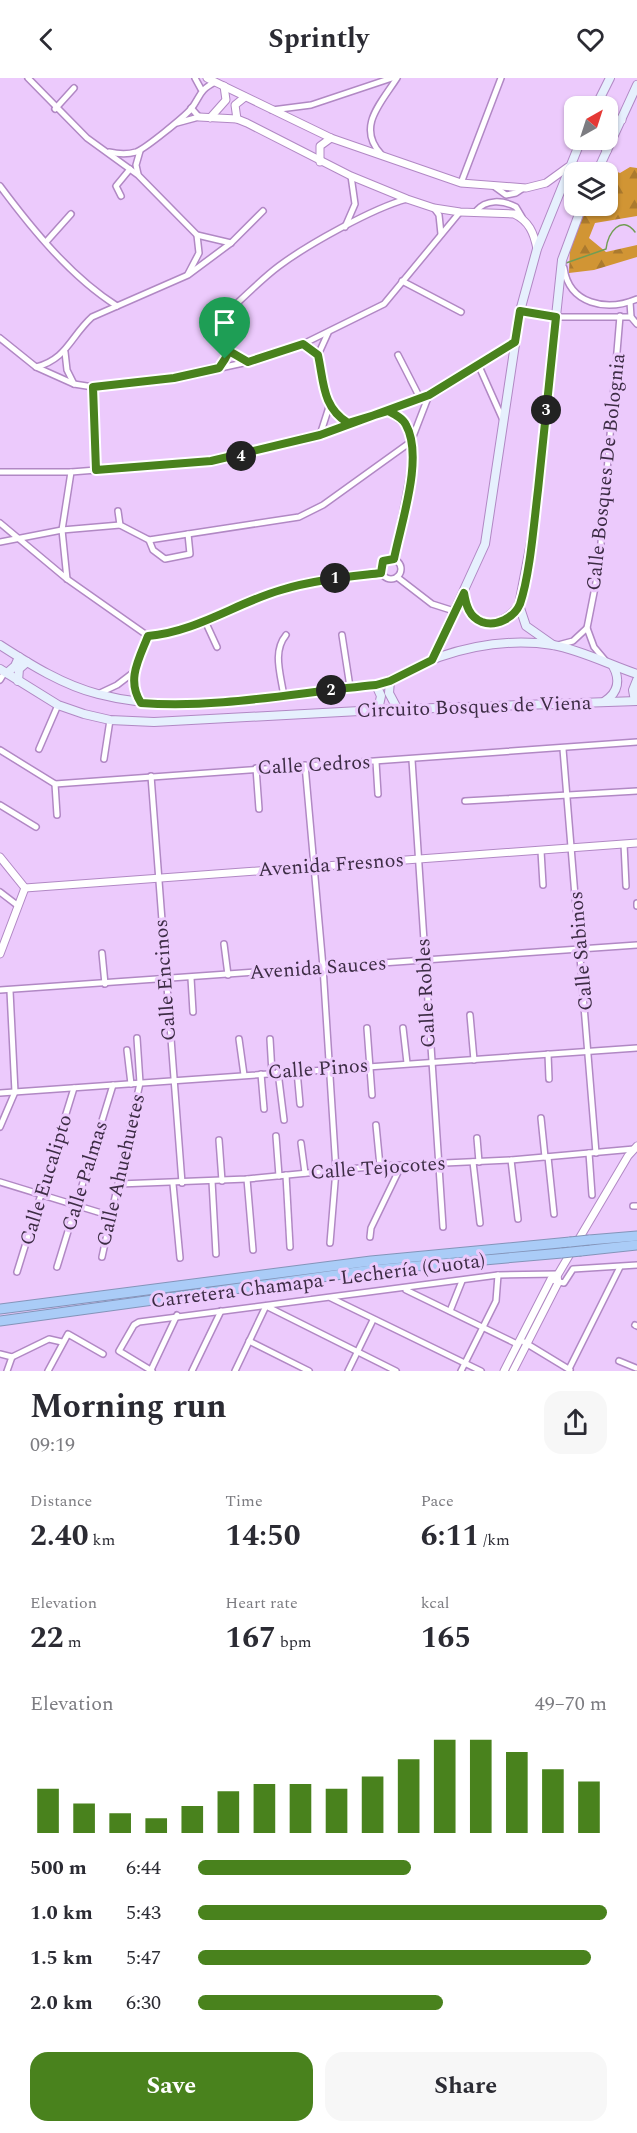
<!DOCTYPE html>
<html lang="en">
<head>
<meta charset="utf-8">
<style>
  :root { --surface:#fff; --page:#f7f7f7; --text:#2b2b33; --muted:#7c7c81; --accent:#49821d }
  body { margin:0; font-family:Spectral,serif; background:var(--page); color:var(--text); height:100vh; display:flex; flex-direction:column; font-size:22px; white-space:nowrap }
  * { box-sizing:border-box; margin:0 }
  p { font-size:20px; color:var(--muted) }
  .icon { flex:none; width:33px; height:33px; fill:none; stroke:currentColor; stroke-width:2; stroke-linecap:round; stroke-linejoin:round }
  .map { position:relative; height:1293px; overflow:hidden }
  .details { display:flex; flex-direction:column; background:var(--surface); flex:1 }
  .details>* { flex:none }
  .needle { width:39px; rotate:39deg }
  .fabs { position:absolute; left:564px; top:18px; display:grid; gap:12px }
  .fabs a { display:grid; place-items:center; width:54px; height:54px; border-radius:12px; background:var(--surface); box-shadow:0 2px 4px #0004; font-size:30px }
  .pin { position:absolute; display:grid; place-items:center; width:51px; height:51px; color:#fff; margin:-62px -26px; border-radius:50% 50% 50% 0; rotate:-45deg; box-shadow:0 0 6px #0007 }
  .pin .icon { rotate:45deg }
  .km { position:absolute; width:30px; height:30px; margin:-15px; border-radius:50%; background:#222; color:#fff; font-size:16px; line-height:30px; text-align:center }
  .round { display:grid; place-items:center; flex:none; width:63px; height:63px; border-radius:18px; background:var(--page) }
  .head { display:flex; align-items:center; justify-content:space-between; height:102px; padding:0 30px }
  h1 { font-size:33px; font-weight:700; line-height:45px }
  .metrics { display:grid; grid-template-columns:repeat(3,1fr); gap:9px; height:102px; padding:6px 30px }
  .metrics div { display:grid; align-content:center }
  .metrics b { font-size:30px; font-weight:700 }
  .metrics small { font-size:16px; font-weight:400 }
  .metrics p { font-size:16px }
  .chart { height:168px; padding:12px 30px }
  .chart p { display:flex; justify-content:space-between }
  .chart svg { width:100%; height:108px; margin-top:6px; stroke:var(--accent); stroke-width:6 }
  .action { display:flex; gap:12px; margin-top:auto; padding:12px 30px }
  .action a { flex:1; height:69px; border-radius:18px; background:var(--accent); color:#fff; font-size:24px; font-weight:700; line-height:69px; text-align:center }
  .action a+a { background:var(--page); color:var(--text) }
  ul { padding:0 30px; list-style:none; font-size:20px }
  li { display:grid; grid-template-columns:96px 72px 1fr; align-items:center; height:45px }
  li i { height:15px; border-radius:8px; background:var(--accent) }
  header { display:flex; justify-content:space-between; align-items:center; height:78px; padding:0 30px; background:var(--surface); font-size:27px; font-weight:700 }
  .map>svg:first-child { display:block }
  .forest { fill:url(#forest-firs) }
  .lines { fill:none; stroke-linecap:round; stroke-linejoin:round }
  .stream { stroke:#719d54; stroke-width:1.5 }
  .minor-casing { stroke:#b188c4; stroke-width:8 }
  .tertiary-casing { stroke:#b188c4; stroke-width:9 }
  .secondary-casing { stroke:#b188c4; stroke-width:10 }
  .motorway-casing { stroke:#8494b9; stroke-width:11 }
  .minor { stroke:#fff; stroke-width:5 }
  .tertiary { stroke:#fff; stroke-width:7 }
  .secondary { stroke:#e6f0fd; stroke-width:8 }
  .motorway { stroke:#aaccf7; stroke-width:9 }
  .motorway-bridge-casing { stroke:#8494b9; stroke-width:11; stroke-linecap:butt }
  .motorway-bridge { stroke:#aaccf7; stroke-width:9 }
  .route-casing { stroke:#fff; stroke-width:12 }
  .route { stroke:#49821d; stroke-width:8 }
  .labels { text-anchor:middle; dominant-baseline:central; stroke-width:6; stroke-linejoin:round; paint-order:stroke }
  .street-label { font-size:20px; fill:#3d2c45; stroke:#eccafc }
</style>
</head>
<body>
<header><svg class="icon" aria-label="back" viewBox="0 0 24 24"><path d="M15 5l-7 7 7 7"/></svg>Sprintly<svg class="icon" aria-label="heart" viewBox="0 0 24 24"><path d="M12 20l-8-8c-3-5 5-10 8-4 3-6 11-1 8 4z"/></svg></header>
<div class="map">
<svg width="637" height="1293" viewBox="0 0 637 1293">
  <defs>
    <pattern id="forest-firs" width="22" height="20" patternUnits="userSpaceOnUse" patternTransform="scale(1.5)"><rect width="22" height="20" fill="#d19534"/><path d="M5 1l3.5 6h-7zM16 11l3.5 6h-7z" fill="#ab7a2e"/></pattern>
  </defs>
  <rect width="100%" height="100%" fill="#eccafc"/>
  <path class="forest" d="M605 89 620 95 630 89 637 90V138L595 145 589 160 606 174 637 167V179L594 192 569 195 570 171 587 128H608V94H602Z"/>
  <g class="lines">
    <path class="stream" d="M566 185 606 171C608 155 621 136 635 154"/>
    <g class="minor-casing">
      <g id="minor">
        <path d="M28 0 87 60 138 97 197 157 231 165"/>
        <path d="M195 0 201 11"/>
        <path d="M55 31 74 10"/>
        <path d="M272 32 311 27 392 0"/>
        <path d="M177 45 199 39 191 30"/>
        <path d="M109 74C118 76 126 77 136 74 145 71 184 39 191 31 201 18 198 13 215 4"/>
        <path d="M381 76C356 49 381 25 397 0"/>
        <path d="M138 96 136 87 140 73"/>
        <path d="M461 105 501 0"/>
        <path d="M0 108C32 151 71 199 117 228"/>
        <path d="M495 109 506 117 516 115 522 111"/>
        <path d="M121 118 116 108 130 91"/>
        <path d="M434 130 439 137 441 156"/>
        <path d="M476 133C486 121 503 122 516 129L522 139"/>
        <path d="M345 149 355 126 351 98"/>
        <path d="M46 164 71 136"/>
        <path d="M564 190C569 226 606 234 637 221"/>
        <path d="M188 196 199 175 197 157"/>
        <path d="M402 203 461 234"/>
        <path d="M630 224 631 239 637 246"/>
        <path d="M556 239H631"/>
        <path d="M0 260 36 289 74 306 93 309 174 300 248 284 303 266 384 226 460 134"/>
        <path d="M303 266 318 277"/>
        <path d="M65 274 67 292 74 306"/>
        <path d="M398 277 420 320"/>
        <path d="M246 284C225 275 214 256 226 235 244 220 260 202 279 188 307 167 373 130 407 121"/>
        <path d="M478 286 503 342"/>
        <path d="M36 289C67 281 70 259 92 239L188 197 231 165 263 133"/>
        <path d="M219 290 229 274"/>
        <path d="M93 309 96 392"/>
        <path d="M329 329 348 345"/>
        <path d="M388 333 407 348 414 375 394 481"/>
        <path d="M320 357 329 329 318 277 328 255"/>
        <path d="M412 361 429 317"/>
        <path d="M0 394H71L211 383 239 378 320 357 429 317 515 264"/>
        <path d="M118 433 120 447 149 462 299 439 323 427 412 363"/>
        <path d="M0 445 67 501 148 558C196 555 236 525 281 512 314 502 348 499 381 495"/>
        <path d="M149 462 153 472 165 481 190 476 188 456"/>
        <path d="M0 464 62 452 120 447"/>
        <circle cx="391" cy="491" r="10"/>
        <path d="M397 499 432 526 454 533"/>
        <path d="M67 501 62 452 71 394"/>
        <path d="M205 543 217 569"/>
        <path d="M342 557 350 609"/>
        <path d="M558 567 573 563 587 550"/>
        <path d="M605 582 594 569 587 550 599 489 620 238"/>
        <path d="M0 602 5 594"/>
        <path d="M100 615 117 607 134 594"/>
        <path d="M284 619C281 597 272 574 286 557"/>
        <path d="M141 624C126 602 139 580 148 558"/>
        <path d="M39 671 58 627"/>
        <path d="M563 671 596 1075"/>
        <path d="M0 672 55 706 637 664"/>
        <path d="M104 681 110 642"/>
        <path d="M412 682 443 1149"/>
        <path d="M376 684 378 716"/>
        <path d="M305 687 323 889 336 1092 330 1165"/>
        <path d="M256 690 259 731"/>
        <path d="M151 698 182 1105"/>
        <path d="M55 706 57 737"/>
        <path d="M465 723 637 713"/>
        <path d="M0 727 36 749"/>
        <path d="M624 766 626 808"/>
        <path d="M541 773 543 807"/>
        <path d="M0 814 17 827"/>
        <path d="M637 825V828"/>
        <path d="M224 866 228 897"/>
        <path d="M102 875 105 906"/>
        <path d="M191 900 193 934"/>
        <path d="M0 912 637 867"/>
        <path d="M470 937 474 982"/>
        <path d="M367 950 372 1017"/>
        <path d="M403 950 407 985"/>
        <path d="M239 961 244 997"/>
        <path d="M270 961 272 995"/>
        <path d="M127 972 131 1006"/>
        <path d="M548 976 549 1001"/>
        <path d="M297 993 300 1026"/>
        <path d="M278 994 284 1042"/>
        <path d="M261 996 264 1031"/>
        <path d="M0 1015 637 970"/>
        <path d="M541 1040 545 1079"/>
        <path d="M376 1047 380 1088"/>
        <path d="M0 1049 15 1014 10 913"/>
        <path d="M276 1058 279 1098"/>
        <path d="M477 1060 479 1084"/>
        <path d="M219 1062 222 1103"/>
        <path d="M301 1065 305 1095"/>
        <path d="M589 1075 592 1117"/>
        <path d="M548 1079 554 1136"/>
        <path d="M511 1082 518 1141"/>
        <path d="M473 1084 480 1145"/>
        <path d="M286 1097 290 1169"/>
        <path d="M247 1101 253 1172"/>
        <path d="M212 1103 216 1176"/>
        <path d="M0 1104 111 1138"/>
        <path d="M119 1106 247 1101 380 1088 511 1082 634 1071"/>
        <path d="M173 1106 180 1180"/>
        <path d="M633 1128H637"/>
        <path d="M370 1159 371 1150 401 1088"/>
        <path d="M102 1179 140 1005 137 960"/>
        <path d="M57 1189 113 1007"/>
        <path d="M17 1194 74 1010"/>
        <path d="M555 1203 564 1205 573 1191 637 1187"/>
        <path d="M406 1212 517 1266"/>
        <path d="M331 1220 481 1293"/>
        <path d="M450 1233 462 1203"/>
        <path d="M635 1247 637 1248"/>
        <path d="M249 1263 309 1293"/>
        <path d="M524 1264 570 1292"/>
        <path d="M0 1276 12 1279 49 1261 62 1264"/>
        <path d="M619 1283 636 1290"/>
        <path d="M569 1291 620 1189"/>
        <path d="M151 1292 177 1237"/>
        <path d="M7 1293 12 1279"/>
        <path d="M48 1293 68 1256 103 1276"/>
        <path d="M152 1293 119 1273 134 1247 139 1244 498 1197 558 1196"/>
        <path d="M192 1293 221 1233"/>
        <path d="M235 1293 266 1228 396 1293"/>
        <path d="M348 1293 373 1242"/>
        <path d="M461 1293 496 1223 498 1197"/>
      </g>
    </g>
    <g class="tertiary-casing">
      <g id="tertiary">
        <path d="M207 0 331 60 461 105 526 110 546 105 568 89"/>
        <path d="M199 39 237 41 247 45 351 98 407 121 434 130 460 134 514 136C529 143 534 155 537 171"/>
        <path d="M210 40 226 22 224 8"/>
        <path d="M237 41 235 27 245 19"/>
        <path d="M608 43 622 42"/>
        <path d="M599 62 607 73"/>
        <path d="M320 84V68L331 60"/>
        <path d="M520 233 556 239"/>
        <path d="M464 515C470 551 497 554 519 527"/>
        <path d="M0 779 25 810"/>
        <path d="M25 810 637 765"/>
        <path d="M0 876 25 810"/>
        <path d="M504 1293 551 1201 557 1198 628 1078 637 1068"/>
        <path d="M513 1293 558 1205 557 1198"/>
      </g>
    </g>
    <g class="secondary-casing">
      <g id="secondary">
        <path d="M596 28 610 0"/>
        <path d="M597 94 637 7"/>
        <path d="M0 567C31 587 63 607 98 616 189 640 284 615 376 607 398 601 417 587 439 579 477 566 514 561 553 567 581 572 610 587 637 596"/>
        <path d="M553 567 526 548 519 527 533 454 562 182 582 128"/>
        <path d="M432 582 485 466 520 233 537 171 581 62"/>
        <path d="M0 591 58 627 84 636 110 642 154 644 378 632 637 623"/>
        <path d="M7 595 15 588 19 579"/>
        <path d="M18 603 19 591 27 584"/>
        <path d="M390 603 389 615 398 632"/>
        <path d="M376 607 381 618 378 632"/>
        <path d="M605 623C619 614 620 601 613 588"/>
        <path d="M635 623 633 612 637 602"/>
      </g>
    </g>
    <g class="motorway-casing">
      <g id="motorway">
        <path d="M589 1162 637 1158"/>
        <path d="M581 1173 637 1167"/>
        <path d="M0 1231 371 1183 570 1164"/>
        <path d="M0 1243 372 1192 562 1175"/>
      </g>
    </g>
    <use href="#minor" class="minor"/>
    <use href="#tertiary" class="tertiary"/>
    <use href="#secondary" class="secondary"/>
    <use href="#motorway" class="motorway"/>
    <g class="motorway-bridge-casing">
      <g id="motorway-bridge">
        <path d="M570 1164 589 1162"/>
        <path d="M562 1175 581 1173"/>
      </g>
    </g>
    <use href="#motorway-bridge" class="motorway-bridge"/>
  </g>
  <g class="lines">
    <g class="route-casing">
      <path id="route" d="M225 281 229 273 248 284 303 266 318 277C324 304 322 329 348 345L388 333C394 336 403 340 406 347 424 379 401 445 394 481L383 483 381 495C348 499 314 502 281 512 236 525 196 554 148 558 139 581 126 602 141 625 220 631 298 614 376 607L390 603 432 582 464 515C466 527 469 539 482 544 496 549 514 540 520 526 530 497 534 444 538 412 544 355 550 297 556 239L520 233 515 264 429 317 320 357 211 383 96 392 93 309 174 300 219 290 225 281"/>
    </g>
    <use href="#route" class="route"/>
  </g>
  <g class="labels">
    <g class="street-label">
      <text transform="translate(606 394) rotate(-84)">Calle Bosques De Bolognia</text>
      <text transform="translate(474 629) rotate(-2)">Circuito Bosques de Viena</text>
      <text transform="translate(314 687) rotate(-3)">Calle Cedros</text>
      <text transform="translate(331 787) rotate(-4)">Avenida Fresnos</text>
      <text transform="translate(581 873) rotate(-95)">Calle Sabinos</text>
      <text transform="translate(318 890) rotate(-4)">Avenida Sauces</text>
      <text transform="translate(165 902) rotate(-94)">Calle Encinos</text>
      <text transform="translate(426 915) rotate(-93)">Calle Robles</text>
      <text transform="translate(318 991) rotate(-4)">Calle Pinos</text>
      <text transform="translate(378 1090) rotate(-4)">Calle Tejocotes</text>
      <text transform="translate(121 1092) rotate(-77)">Calle Ahuehuetes</text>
      <text transform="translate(85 1098) rotate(-73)">Calle Palmas</text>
      <text transform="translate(46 1102) rotate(-73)">Calle Eucalipto</text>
      <text transform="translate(318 1203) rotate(-7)">Carretera Chamapa - Lechería (Cuota)</text>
    </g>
  </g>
</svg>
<div class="fabs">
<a><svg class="needle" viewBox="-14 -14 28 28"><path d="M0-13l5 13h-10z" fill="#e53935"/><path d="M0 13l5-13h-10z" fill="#7c7c81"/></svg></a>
<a><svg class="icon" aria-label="layers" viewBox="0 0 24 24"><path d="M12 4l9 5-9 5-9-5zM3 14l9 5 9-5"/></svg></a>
</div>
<div class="pin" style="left:225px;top:281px;background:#1e9e55"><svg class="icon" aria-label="arrive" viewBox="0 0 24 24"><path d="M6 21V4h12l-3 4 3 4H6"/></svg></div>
<b class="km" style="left:335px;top:500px">1</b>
<b class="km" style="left:331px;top:612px">2</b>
<b class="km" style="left:546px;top:332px">3</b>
<b class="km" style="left:241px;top:378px">4</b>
</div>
<section class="details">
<div class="head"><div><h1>Morning run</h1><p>09:19</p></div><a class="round"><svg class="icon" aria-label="share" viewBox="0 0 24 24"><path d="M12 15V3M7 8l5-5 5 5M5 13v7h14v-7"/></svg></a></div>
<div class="metrics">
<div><p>Distance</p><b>2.40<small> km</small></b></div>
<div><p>Time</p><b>14:50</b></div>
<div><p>Pace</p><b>6:11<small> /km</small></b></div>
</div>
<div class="metrics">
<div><p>Elevation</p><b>22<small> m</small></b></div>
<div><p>Heart rate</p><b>167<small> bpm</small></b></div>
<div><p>kcal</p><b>165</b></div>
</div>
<div class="chart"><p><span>Elevation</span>49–70 m</p>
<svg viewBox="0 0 160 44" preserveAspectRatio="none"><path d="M5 44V26M15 44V32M25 44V36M35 44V38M45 44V33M55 44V27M65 44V24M75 44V24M85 44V26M95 44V21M105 44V14M115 44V6M125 44V6M135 44V11M145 44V18M155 44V23"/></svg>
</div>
<ul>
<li><b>500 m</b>6:44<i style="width:52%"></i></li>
<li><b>1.0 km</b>5:43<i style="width:100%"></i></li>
<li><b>1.5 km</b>5:47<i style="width:96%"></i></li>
<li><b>2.0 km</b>6:30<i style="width:60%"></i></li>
</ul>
<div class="action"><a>Save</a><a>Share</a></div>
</section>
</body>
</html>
